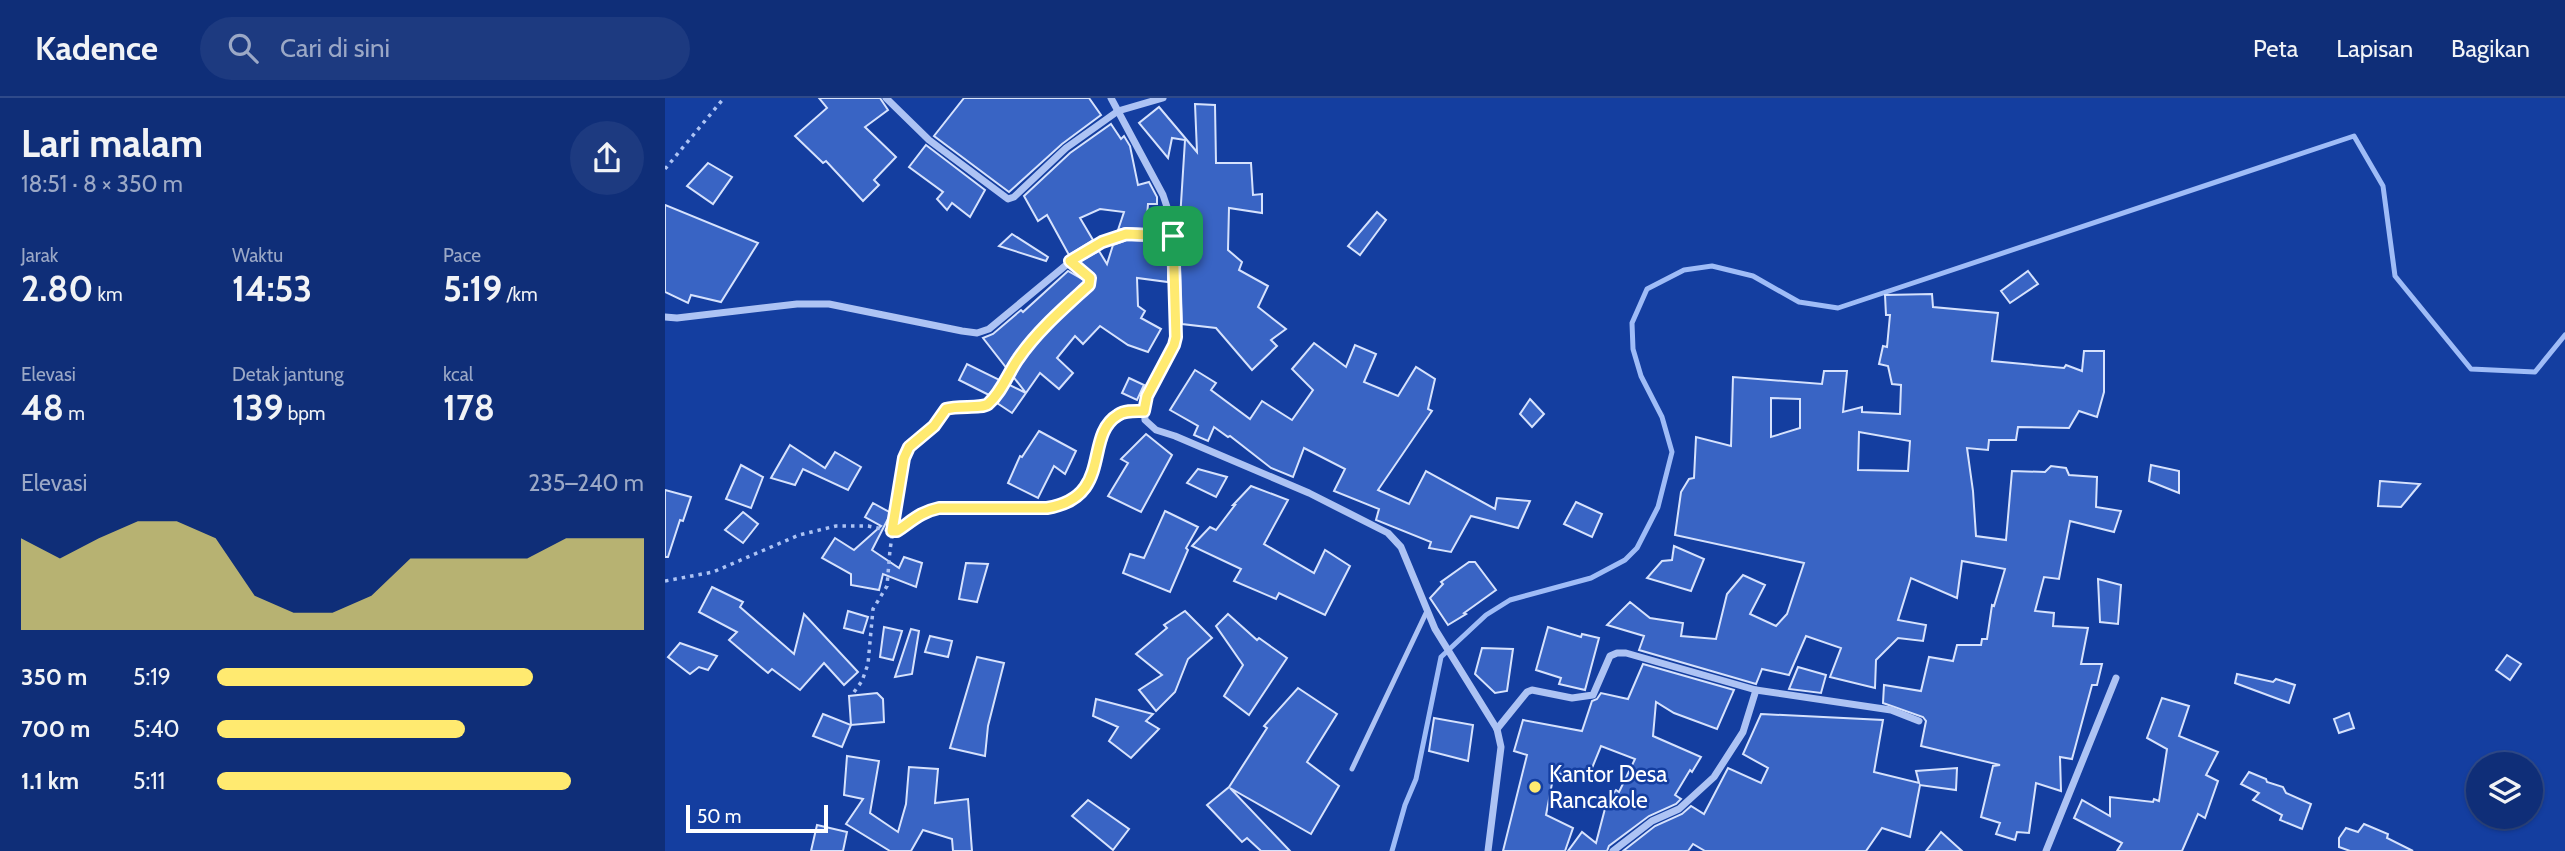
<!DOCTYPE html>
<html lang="id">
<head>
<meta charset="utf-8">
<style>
  :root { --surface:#0f2e78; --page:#1d3a80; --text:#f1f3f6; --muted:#9ba8c6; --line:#2f4a8a; --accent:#ffea70 }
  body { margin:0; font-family:Cabin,sans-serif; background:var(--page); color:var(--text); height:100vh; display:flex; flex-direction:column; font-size:26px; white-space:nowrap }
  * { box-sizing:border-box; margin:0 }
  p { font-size:23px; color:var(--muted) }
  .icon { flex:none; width:38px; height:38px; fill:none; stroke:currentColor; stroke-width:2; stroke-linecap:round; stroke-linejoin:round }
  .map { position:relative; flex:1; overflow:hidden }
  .drawer { display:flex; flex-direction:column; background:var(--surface); width:665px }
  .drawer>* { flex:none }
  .buttons { position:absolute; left:1801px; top:654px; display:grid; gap:14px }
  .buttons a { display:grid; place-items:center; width:77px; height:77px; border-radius:50%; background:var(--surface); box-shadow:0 2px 5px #0004,0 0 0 2px var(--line); font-size:35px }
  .scale { position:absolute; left:21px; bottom:18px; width:142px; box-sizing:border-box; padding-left:7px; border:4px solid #fff; border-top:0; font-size:19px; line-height:24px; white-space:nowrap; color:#fff; -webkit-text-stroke:5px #143ea0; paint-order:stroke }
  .pin { position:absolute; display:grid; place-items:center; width:60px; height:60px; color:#fff; margin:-30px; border-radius:14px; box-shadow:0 4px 10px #0006 }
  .round { display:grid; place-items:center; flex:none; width:74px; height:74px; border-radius:37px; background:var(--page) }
  .summary { display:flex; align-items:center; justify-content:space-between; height:119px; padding:0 21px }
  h1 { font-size:38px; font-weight:700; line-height:52px }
  .metrics { display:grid; grid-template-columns:repeat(3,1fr); gap:10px; height:119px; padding:7px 21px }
  .metrics div { display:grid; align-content:center }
  .metrics b { font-size:35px; font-weight:700 }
  .metrics small { font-size:19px; font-weight:400 }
  .metrics p { font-size:19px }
  .chart { height:196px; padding:14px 21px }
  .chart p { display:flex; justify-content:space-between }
  .chart svg { width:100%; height:126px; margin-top:7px; fill:var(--accent); opacity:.7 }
  ul { padding:0 21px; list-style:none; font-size:23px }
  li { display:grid; grid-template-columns:112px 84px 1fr; align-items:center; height:52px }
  li i { height:18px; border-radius:9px; background:var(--accent) }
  header { display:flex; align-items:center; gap:42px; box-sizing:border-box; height:98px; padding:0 35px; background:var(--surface); border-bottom:2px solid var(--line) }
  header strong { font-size:33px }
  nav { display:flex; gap:38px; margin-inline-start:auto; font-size:24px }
  .search { width:490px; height:63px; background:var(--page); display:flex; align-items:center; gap:18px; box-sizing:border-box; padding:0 24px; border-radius:38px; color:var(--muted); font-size:26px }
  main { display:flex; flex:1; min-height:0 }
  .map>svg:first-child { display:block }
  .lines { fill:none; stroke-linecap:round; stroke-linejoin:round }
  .stream { stroke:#9fbcf7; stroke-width:5 }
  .building { fill:#3964c4; stroke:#d6e2fd; stroke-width:2; fill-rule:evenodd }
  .path { stroke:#adc3f4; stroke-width:3.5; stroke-dasharray:3.5 5; stroke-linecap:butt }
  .lane { stroke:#adc3f4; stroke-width:5 }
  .street { stroke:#adc3f4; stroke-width:7 }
  .route-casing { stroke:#fff; stroke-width:14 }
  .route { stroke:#ffea70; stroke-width:9 }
  .poi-dot { fill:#ffea70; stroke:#143ea0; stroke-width:2.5 }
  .labels { text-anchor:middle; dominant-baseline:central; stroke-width:5; stroke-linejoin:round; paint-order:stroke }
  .poi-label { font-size:23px; fill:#fff; stroke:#143ea0; text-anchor:start }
</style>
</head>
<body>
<header>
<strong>Kadence</strong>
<div class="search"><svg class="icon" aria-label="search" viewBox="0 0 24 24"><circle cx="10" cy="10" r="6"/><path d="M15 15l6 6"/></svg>Cari di sini</div>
<nav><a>Peta</a><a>Lapisan</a><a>Bagikan</a></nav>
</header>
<main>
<section class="drawer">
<div class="summary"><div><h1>Lari malam</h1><p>18:51 · 8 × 350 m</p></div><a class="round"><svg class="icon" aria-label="share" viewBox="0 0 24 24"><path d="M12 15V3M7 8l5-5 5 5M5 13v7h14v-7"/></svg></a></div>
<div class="metrics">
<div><p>Jarak</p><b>2.80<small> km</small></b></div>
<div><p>Waktu</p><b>14:53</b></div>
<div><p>Pace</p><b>5:19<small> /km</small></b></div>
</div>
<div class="metrics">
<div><p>Elevasi</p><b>48<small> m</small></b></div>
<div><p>Detak jantung</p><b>139<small> bpm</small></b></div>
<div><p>kcal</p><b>178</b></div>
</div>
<div class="chart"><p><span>Elevasi</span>235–240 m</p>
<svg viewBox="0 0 160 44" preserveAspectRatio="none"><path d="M0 44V12L10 19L20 12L30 6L40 6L50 12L60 32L70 38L80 38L90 32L100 19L110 19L120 19L130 19L140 12L150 12L160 12V44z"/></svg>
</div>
<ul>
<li><b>350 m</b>5:19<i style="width:74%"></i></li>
<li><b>700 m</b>5:40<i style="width:58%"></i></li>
<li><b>1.1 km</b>5:11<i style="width:83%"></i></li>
</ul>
</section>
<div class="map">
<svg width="1900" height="753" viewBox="0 0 1900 753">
  <rect width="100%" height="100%" fill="#143ea0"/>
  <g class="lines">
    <path class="stream" d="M727 753 740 707 751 681 776 559 821 517 845 502 926 480 960 462 972 450 993 409 1007 354 997 319 976 278 968 251 967 225 982 191 1019 172 1047 168 1088 178 1134 204 1173 210 1689 38 1718 88 1730 178 1806 271 1870 274 1900 237"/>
  </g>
  <g class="building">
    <path d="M154 0H215L223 12 200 29 231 59 209 82 214 87 198 103 161 63 158 65 130 38 162 10Z"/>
    <path d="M299 0H424L436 17 397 46 344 94 269 38Z"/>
    <path d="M530 6 550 7 551 65H586L588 97 597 96V115L564 110 563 152 577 164 574 172 603 188 593 209 621 231 606 242 612 248 587 272 551 230 517 226 514 137 520 42 507 40 503 60 474 25 494 9 532 54Z"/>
    <path d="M446 26 456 41 459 38 465 48 473 87 484 84 492 99V106H483L481 131 461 130 453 132 459 114 435 111 415 120 428 142 404 157 382 117 373 123 359 98 405 55Z"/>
    <path d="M261 47 320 92 305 119 287 105 282 112 272 101 278 94 244 69Z"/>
    <path d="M43 65 67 79 48 106 22 88Z"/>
    <path d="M0 107 93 145 56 204 26 197 23 205 0 194Z"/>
    <path d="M712 114 721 122 695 157 683 148Z"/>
    <path d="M347 136 383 159 381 163 334 148Z"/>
    <path d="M462 142 484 143 481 159 503 161V184L472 180 473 208 480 213 476 220 496 231 483 254 463 247 435 228 418 246 410 238 392 260 408 275 394 291 375 275 347 315 332 305 334 302 294 282 302 266 361 295 318 240 328 236 356 212 358 214 403 173 417 181 410 168 415 163 434 153 442 166 448 147Z"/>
    <path d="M1363 173 1373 186 1345 205 1336 193Z"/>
    <path d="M1267 196 1268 209 1333 215 1327 263 1399 270 1401 267 1417 273 1419 253H1439V294L1432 319 1414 313 1404 330 1353 329 1351 342H1324L1323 352 1302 350 1308 393 1311 438 1341 442 1347 373 1380 374 1386 368 1401 370 1404 377 1432 379 1431 409 1456 413 1449 434 1405 423 1394 481 1379 479 1370 513 1389 515 1388 528 1423 530 1416 566H1437L1432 587H1427L1407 661 1395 659 1396 693 1371 685 1364 735 1352 734 1350 742 1331 736 1335 725 1316 719 1328 668 1335 667 1256 648 1261 623 1258 619 1218 605 1219 587 1256 593 1264 559 1288 563 1292 547H1316L1317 541H1322L1327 507 1329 508 1340 471 1297 463 1292 500 1246 480 1233 522 1261 527 1258 543 1233 540 1211 562 1210 590 1165 579 1176 550 1141 538 1124 577 1097 571 1091 586 974 552 979 538 942 527 965 504 985 520 1018 525 1016 538 1051 541 1062 496 1078 477 1100 487 1085 516 1111 528 1122 516 1139 465 1010 437 1016 394 1024 381 1029 380 1031 339 1066 348 1068 279 1157 286 1159 273H1182L1178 314 1197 309V314L1235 316 1236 287 1227 286 1223 268 1214 266 1218 248 1222 249 1225 217H1221L1220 197ZM1106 300 1135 301V330L1106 339ZM1194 334 1245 343 1243 373 1193 372Z"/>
    <path d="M649 245 681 269 690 247 711 256 699 284 733 298 751 269 770 281 763 311 767 313 713 392 744 406 761 373 830 411 832 400 865 403 853 430 806 418 786 454 764 450 766 444 711 422 714 411 669 393 680 371 639 350 628 379 606 370 565 338 563 339 549 329 543 343 529 337 533 328 505 312 530 272 551 285 546 292 585 321 597 303 627 322 648 292 627 271Z"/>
    <path d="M464 280 479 287 472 302 457 295Z"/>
    <path d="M865 301 879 316 867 329 855 316Z"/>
    <path d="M374 333 411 353 400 376 389 368 373 400 343 385 355 358 357 359Z"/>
    <path d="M481 336 507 357 476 414 443 398 463 365 456 361Z"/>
    <path d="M125 347 160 370 170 354 196 369 183 392 138 371 130 387 106 380Z"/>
    <path d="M76 367 98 379 86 410 61 401Z"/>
    <path d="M1486 367 1514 373V395L1484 383Z"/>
    <path d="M533 371 562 379 551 399 522 385Z"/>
    <path d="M1715 383 1755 386 1736 409 1713 408Z"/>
    <path d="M586 388 623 402 599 446 649 475 660 452 685 468 660 517 614 495 611 501 569 483 576 471 527 448 545 429 551 432 570 407H568Z"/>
    <path d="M0 392 26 399 18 423 15 422 3 459H0Z"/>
    <path d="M911 404 937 416 927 439 899 426Z"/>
    <path d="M208 405 226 415 207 452 234 470 239 459 257 465 251 489 218 476 214 492 186 487V476L157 460 170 440 189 452 216 428 200 419Z"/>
    <path d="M500 413 533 429 521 450 523 452 505 494 458 475 465 456 479 460Z"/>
    <path d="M78 414 93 426 78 445 60 432Z"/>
    <path d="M1009 448 1039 461 1026 493 982 480 997 463 1007 462Z"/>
    <path d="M804 464H810L831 492 799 515 801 516 783 527 765 500 778 486 776 484Z"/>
    <path d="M301 465 323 466 312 504 294 501Z"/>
    <path d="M1433 481 1456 487 1453 526 1435 524Z"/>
    <path d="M47 489 78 504 75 509 129 556 139 516 193 574 179 587 159 565 135 592 107 571 103 575 64 542 72 534 34 514Z"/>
    <path d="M183 513 203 519 198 535 179 530Z"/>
    <path d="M520 513 547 540 523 561 510 594 491 613 474 592 497 577 471 556 502 530 499 527Z"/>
    <path d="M563 516 592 542 594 540 622 560 584 617 559 598 578 567 551 528Z"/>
    <path d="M219 529 237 533 228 562 215 559Z"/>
    <path d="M883 529 916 539 917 536 934 540 920 592 894 586 896 580 871 572Z"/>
    <path d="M246 531 254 533 247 576 230 579Z"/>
    <path d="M265 538 287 543 283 559 260 554Z"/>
    <path d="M15 545 52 558 43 572 34 569 25 576 3 559Z"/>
    <path d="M817 550 848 551 842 593 830 595 810 576Z"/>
    <path d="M1842 557 1856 566 1845 582 1831 572Z"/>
    <path d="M312 559 339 565 323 628 320 658 285 650Z"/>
    <path d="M978 566 1069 592 1052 631 1009 615 991 604 988 638 1036 659 1027 674 1025 672 1010 697 1016 701 1011 706 984 718 944 748 942 753H903L917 734 931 745 942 703 951 692 954 694 970 661 936 648 925 675 912 671 908 677 889 675 881 717 908 730 900 753H838L862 657 849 653 858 622 917 633 927 603 932 601 936 595 963 601Z"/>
    <path d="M1133 569 1161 577 1156 595 1124 591Z"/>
    <path d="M1572 576 1608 584 1611 581 1630 587 1624 605 1570 585Z"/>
    <path d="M633 590 672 616 642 664 674 688 646 736 565 690 625 753H596L582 740 577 744 542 707 564 689 602 630 599 628Z"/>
    <path d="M212 595 218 601 219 624 186 627 184 598Z"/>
    <path d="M1497 600 1524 608 1514 638 1553 654 1541 677 1553 683 1540 720 1533 716 1517 753H1452L1457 745 1409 720 1417 702 1445 718V699L1488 704 1489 701 1494 703 1502 651 1482 640Z"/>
    <path d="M431 601 488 616 481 623 494 631 466 660 444 643 453 629 428 618Z"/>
    <path d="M1684 615 1689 630 1674 635 1669 621Z"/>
    <path d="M158 616 186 627 177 649 148 638Z"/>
    <path d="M1096 616 1218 622 1209 674 1254 685 1251 673 1292 670 1291 692 1255 687 1245 739 1217 730 1201 753H1040L1028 746 1023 753H958L990 728 1017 716 1026 708 1039 716 1063 670 1096 685 1103 670 1078 656Z"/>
    <path d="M769 620 808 627 803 663 764 653Z"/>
    <path d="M182 658 214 663 205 715 233 734 241 706 244 669 273 671 270 705 303 701 307 753H288L287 741 258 732 246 753H225L181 726 198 701 179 697Z"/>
    <path d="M1584 674 1601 681 1602 684 1618 689 1621 695 1646 706 1637 731 1615 722 1617 717 1588 702 1594 695 1576 686Z"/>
    <path d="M423 702 464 731 448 752 407 718Z"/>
    <path d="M1699 726 1723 736 1722 740 1748 753H1685L1674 749V740L1681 730 1693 734Z"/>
    <path d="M152 727 182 734 178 753H146Z"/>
    <path d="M1276 734 1297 753H1261Z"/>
  </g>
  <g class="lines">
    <g class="path">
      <path d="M0 71 59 0"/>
      <path d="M0 483 48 474 134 437 171 428H203L232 434C247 423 255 414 274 410H382C388 409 394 409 399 408 441 393 423 318 466 314"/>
      <path d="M189 594 197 583 203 566 208 511 222 488 225 452 239 360 244 349 269 328 281 311C292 307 316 311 323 306 337 294 343 275 353 261 372 233 399 209 424 187L425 180 415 172"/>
    </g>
    <path class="lane" d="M687 671 762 513"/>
    <g class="street">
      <path d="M221 0 264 42 343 101 349 99 401 50 453 13 498 0"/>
      <path d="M446 0 498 97 505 118 508 138 511 231 509 247 482 298 479 307 480 322 491 332 510 338 644 395 723 435 736 449 770 531 832 631 836 649 823 753"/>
      <path d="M0 219 12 220 132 206H164L297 233 312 235 324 231 412 158 437 144 461 136 508 138"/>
      <path d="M832 631 862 594 867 592 907 600 928 597 945 558 952 555H961L1091 592 1226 612 1254 623"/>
      <path d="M948 753 987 723 1014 711 1049 679 1078 634 1091 592"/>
      <path d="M1381 753 1451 580"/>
    </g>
  </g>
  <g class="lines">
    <g class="route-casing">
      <path id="route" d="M461 136 508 138 511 239 509 247 482 298 479 313C471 313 460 312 453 317 418 338 449 399 382 410H274C255 414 247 423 232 433H227L239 360 244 349 269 328 281 311C293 307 316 311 323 306 337 294 343 275 353 261 372 233 400 209 424 187L425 180 405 163 437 144Z"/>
    </g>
    <use href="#route" class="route"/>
  </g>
  <circle class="poi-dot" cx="870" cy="689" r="7"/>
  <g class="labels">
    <g class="poi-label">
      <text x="884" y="676">Kantor Desa<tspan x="884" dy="26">Rancakole</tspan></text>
    </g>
  </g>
</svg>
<div class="buttons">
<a><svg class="icon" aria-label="layers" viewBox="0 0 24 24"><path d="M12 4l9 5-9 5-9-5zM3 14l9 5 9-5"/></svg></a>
</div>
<div class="scale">50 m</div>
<div class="pin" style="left:508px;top:138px;background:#1e9e55"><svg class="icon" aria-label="arrive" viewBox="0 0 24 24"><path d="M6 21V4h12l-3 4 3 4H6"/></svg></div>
</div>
</main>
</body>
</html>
